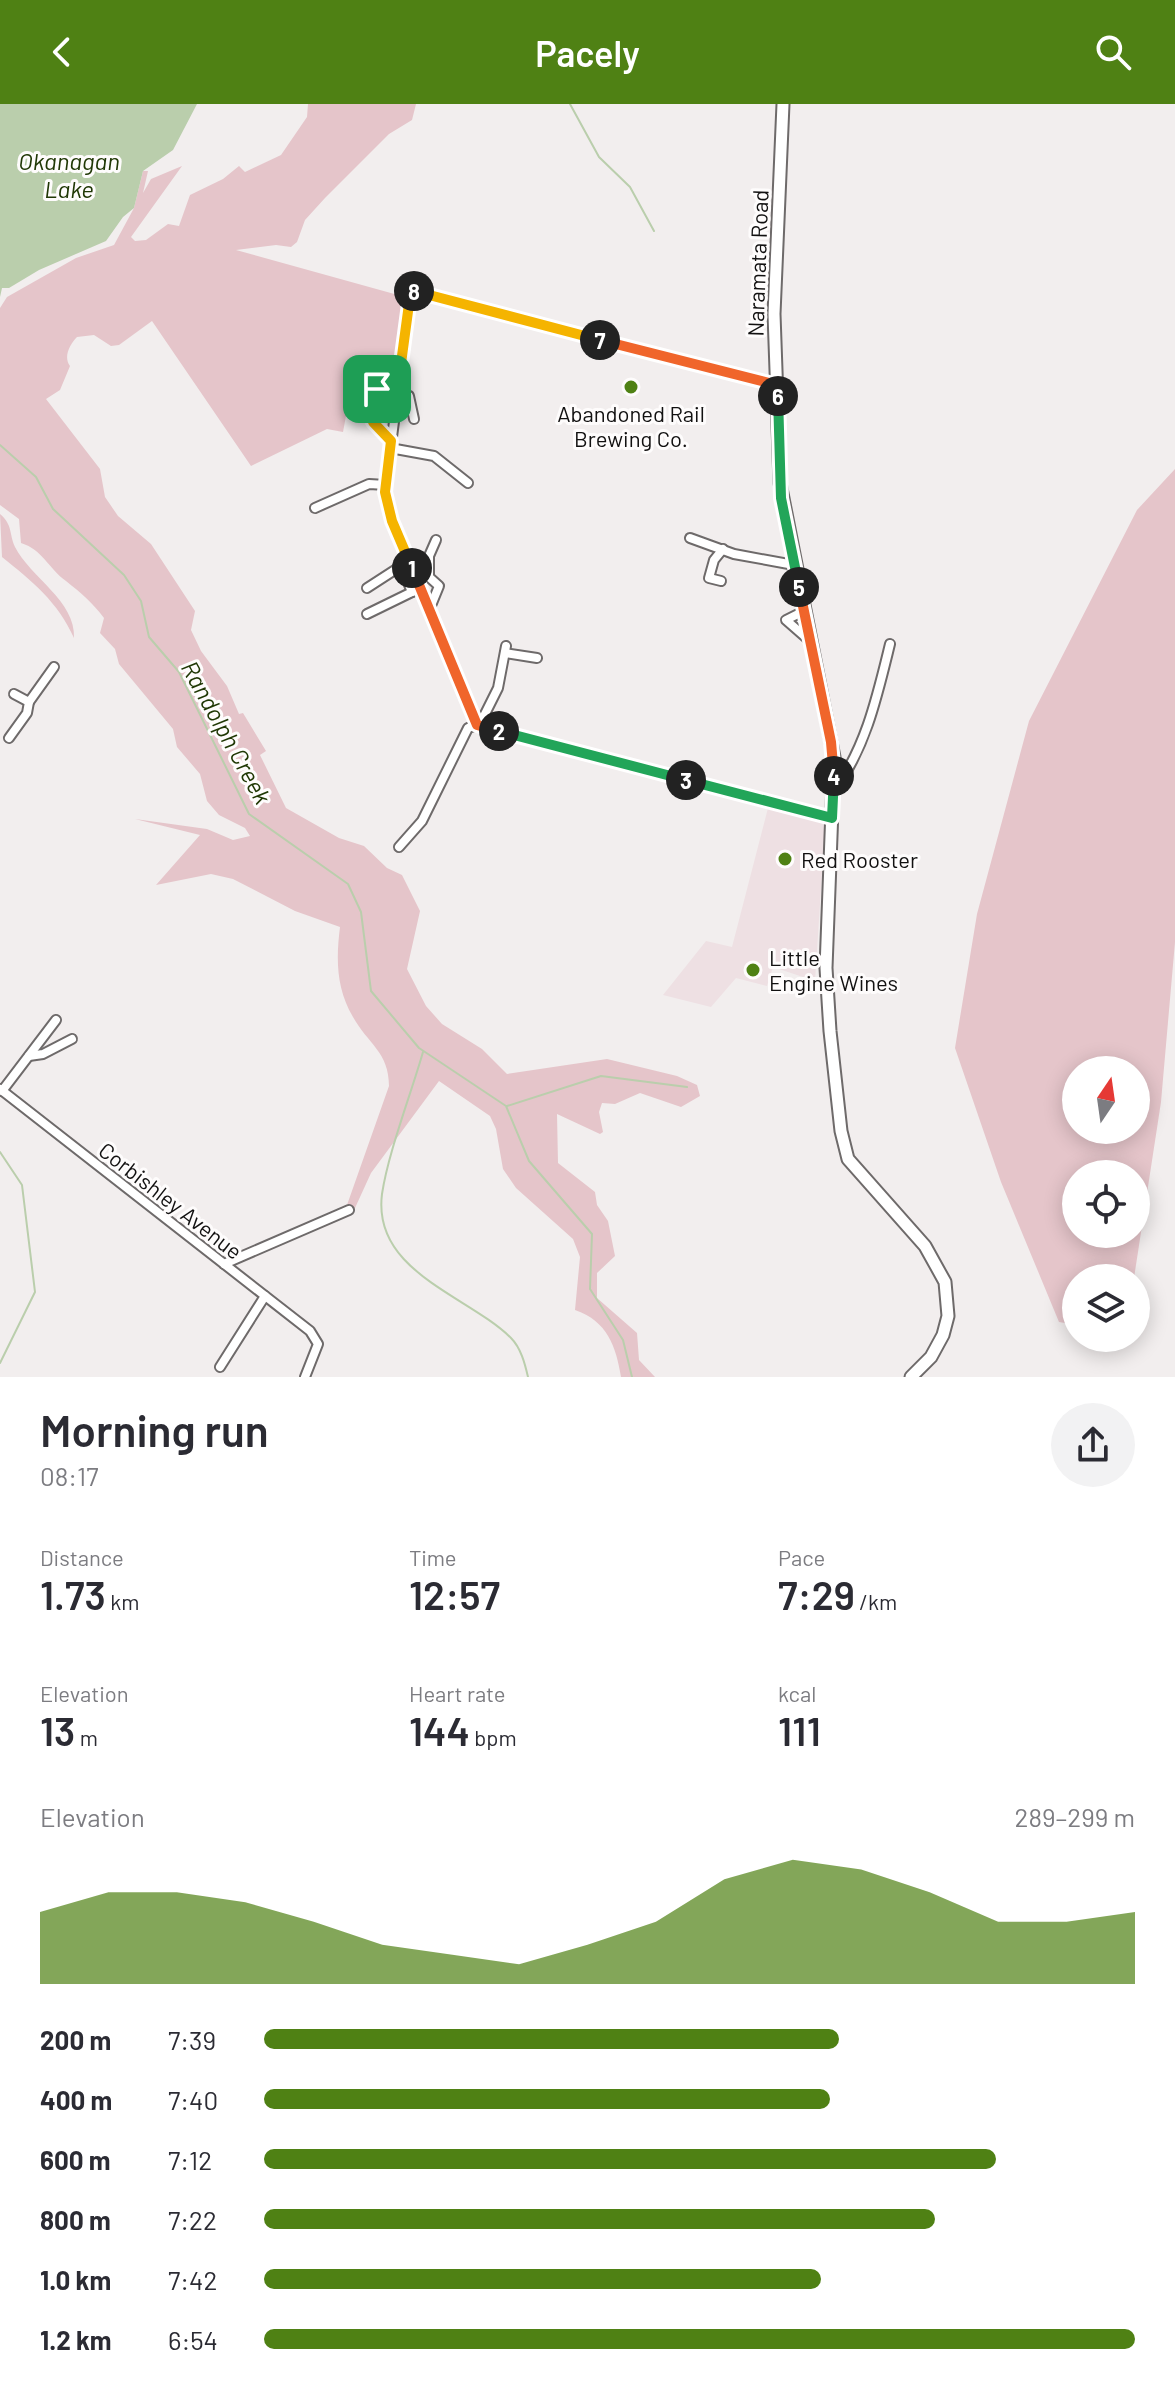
<!DOCTYPE html>
<html lang="en">
<head>
<meta charset="utf-8">
<style>
  :root { --surface:#fff; --page:#f2f2f3; --text:#2b2b33; --muted:#7c7c81; --accent:#4f8114 }
  body { margin:0; font-family:Barlow,sans-serif; background:var(--page); color:var(--text); height:100vh; display:flex; flex-direction:column; font-size:30px; white-space:nowrap }
  * { box-sizing:border-box; margin:0 }
  p { font-size:26px; color:var(--muted) }
  .icon { flex:none; width:44px; height:44px; fill:none; stroke:currentColor; stroke-width:2; stroke-linecap:round; stroke-linejoin:round }
  .map { position:relative; height:1273px; overflow:hidden }
  .sheet { display:flex; flex-direction:column; background:var(--surface); flex:1 }
  .sheet>* { flex:none }
  .needle { width:52px; rotate:13deg }
  .tools { position:absolute; left:1062px; top:952px; display:grid; gap:16px }
  .tools a { display:grid; place-items:center; width:88px; height:88px; border-radius:50%; background:var(--surface); box-shadow:0 4px 20px #0003; font-size:40px }
  .pin { position:absolute; display:grid; place-items:center; width:68px; height:68px; color:#fff; margin:-34px; border-radius:16px; box-shadow:0 4px 12px #0006 }
  .km { position:absolute; width:40px; height:40px; margin:-20px; border-radius:50%; background:#222; color:#fff; font-size:22px; line-height:40px; text-align:center }
  .round { display:grid; place-items:center; flex:none; width:84px; height:84px; border-radius:42px; background:var(--page) }
  .overview { display:flex; align-items:center; justify-content:space-between; height:136px; padding:0 40px }
  h1 { font-size:44px; font-weight:600; line-height:60px }
  .metrics { display:grid; grid-template-columns:repeat(3,1fr); gap:12px; height:136px; padding:8px 40px }
  .metrics div { display:grid; align-content:center }
  .metrics b { font-size:40px; font-weight:600 }
  .metrics small { font-size:22px; font-weight:400 }
  .metrics p { font-size:22px }
  .chart { height:224px; padding:16px 40px }
  .chart p { display:flex; justify-content:space-between }
  .chart svg { width:100%; height:144px; margin-top:8px; fill:var(--accent); opacity:.7 }
  ul { padding:0 40px; list-style:none; font-size:26px }
  li { display:grid; grid-template-columns:128px 96px 1fr; align-items:center; height:60px }
  li i { height:20px; border-radius:10px; background:var(--accent) }
  header { display:flex; justify-content:space-between; align-items:center; height:104px; padding:0 40px; background:var(--accent); color:#fff; font-size:36px; font-weight:600 }
  .map>svg:first-child { display:block }
  .built { fill:#eee0e3 }
  .green { fill:#e5c5ca; fill-rule:evenodd }
  .water { fill:#baceac }
  .lines { fill:none; stroke-linecap:round; stroke-linejoin:round }
  .stream { stroke:#baceac; stroke-width:2 }
  .minor-casing { stroke:#6e6a6a; stroke-width:12 }
  .secondary-casing { stroke:#6e6a6a; stroke-width:15 }
  .minor { stroke:#fff; stroke-width:8 }
  .secondary { stroke:#fff; stroke-width:11 }
  .split-1-casing { stroke:#fff; stroke-width:16 }
  .split-2-casing { stroke:#fff; stroke-width:16 }
  .split-3-casing { stroke:#fff; stroke-width:16 }
  .split-4-casing { stroke:#fff; stroke-width:16 }
  .split-5-casing { stroke:#fff; stroke-width:16 }
  .split-6-casing { stroke:#fff; stroke-width:16 }
  .split-7-casing { stroke:#fff; stroke-width:16 }
  .split-8-casing { stroke:#fff; stroke-width:16 }
  .split-9-casing { stroke:#fff; stroke-width:16 }
  .split-1 { stroke:#f5b400; stroke-width:10 }
  .split-2 { stroke:#f0652b; stroke-width:10 }
  .split-3 { stroke:#22a559; stroke-width:10 }
  .split-4 { stroke:#22a559; stroke-width:10 }
  .split-5 { stroke:#f0652b; stroke-width:10 }
  .split-6 { stroke:#22a559; stroke-width:10 }
  .split-7 { stroke:#f0652b; stroke-width:10 }
  .split-8 { stroke:#f5b400; stroke-width:10 }
  .split-9 { stroke:#f5b400; stroke-width:10 }
  .poi-dot { fill:#4f8114; stroke:#fefcfc; stroke-width:3 }
  .labels { text-anchor:middle; dominant-baseline:central; stroke-width:6; stroke-linejoin:round; paint-order:stroke }
  .street-label { font-size:22px; fill:#121111; stroke:#fefcfc }
  .poi-label { font-size:22px; fill:#121111; stroke:#fefcfc; text-anchor:start }
  .water-label { font-size:24px; font-style:italic; fill:#203805; stroke:#fefcfc }
</style>
</head>
<body>
<header><svg class="icon" aria-label="back" viewBox="0 0 24 24"><path d="M15 5l-7 7 7 7"/></svg>Pacely<svg class="icon" aria-label="search" viewBox="0 0 24 24"><circle cx="10" cy="10" r="6"/><path d="M15 15l6 6"/></svg></header>
<div class="map">
<svg width="1175" height="1273" viewBox="0 0 1175 1273">
  <rect width="100%" height="100%" fill="#f2eeee"/>
  <path class="built" d="M768 704 823 719 825 723 815 877 773 863 767 882 736 874 711 903 663 891 706 837 732 843Z"/>
  <g class="green">
    <path d="M308 0H416L412 16 389 30 325 94 305 116 297 138 291 143 276 141 236 146 398 191 404 197 396 262 364 255 359 274H353L343 328 327 325 251 362 152 217 119 241 111 242 94 231 77 233C70 240 63 253 70 262L60 286 46 295 100 365 105 393 118 412 151 440 195 507 191 526 201 547 227 582 239 610 243 609 266 647 260 651 286 704 339 734 364 742 387 764 402 771 420 807 407 865 426 902 442 920 482 945 507 970 607 955 677 972 697 981 700 992 681 1003 640 989 615 1000 602 999 599 1008 603 1028 600 1030 557 1010 558 1059 595 1088 597 1101 608 1117 615 1152 597 1169V1194L637 1229 639 1256 655 1273H621C616 1242 607 1217 575 1206L580 1153 573 1135 516 1084 503 1065 496 1025 490 1012 439 977 371 1069 355 1104 347 1101 389 982C389 948 368 940 353 913 336 884 336 855 340 823L295 807 233 775 211 770 156 781 200 731 135 715 207 725 233 736 250 732 245 724 219 711 207 697 200 670 177 643 173 625 119 560 115 545 100 529 104 514C92 498 81 489 66 477 48 464 43 446 21 439L19 415 0 401V204L7 193 76 154 114 141 134 104 143 67H148L143 89 151 75 182 62 131 133 135 137 146 136 168 120 179 122 190 91 223 75 239 62 245 68 281 51 307 13Z"/>
    <path d="M1175 365V838L1161 998 1134 1174H1076V1221L1059 1218 1001 1078 955 944 977 810 1029 617 1137 406ZM1076 966H1136V1026H1076ZM1076 1070H1136V1130H1076Z"/>
    <path d="M0 410C13 421 9 430 15 443 30 473 76 497 74 534 58 498 32 477 2 453Z"/>
  </g>
  <path class="water" d="M0 0H197L173 46 143 67 134 104 123 113 106 137 39 166 9 184H2L0 193Z"/>
  <g class="lines">
    <g class="stream">
      <path d="M570 0 599 53 630 83 654 127"/>
      <path d="M0 341 36 373 53 405 124 471 141 497 149 533 179 568 249 710 348 780 361 808 371 887 419 944 506 1002 529 1057 592 1130 590 1185 623 1236 632 1273"/>
      <path d="M423 948C411 990 388 1049 382 1090 372 1168 469 1192 511 1234 521 1244 525 1260 528 1273"/>
      <path d="M507 1002 601 972 687 983"/>
      <path d="M0 1048 22 1081 35 1188 0 1259"/>
    </g>
    <g class="minor-casing">
      <g id="minor">
        <path d="M362 283 409 292 414 315"/>
        <path d="M377 285 373 318 391 337"/>
        <path d="M390 344 434 352 468 379"/>
        <path d="M315 404 369 380 386 381"/>
        <path d="M690 434 734 450 794 461"/>
        <path d="M721 477 709 474 714 456 723 445"/>
        <path d="M367 484 401 462 412 488 421 484"/>
        <path d="M430 504 439 482 429 473V452L436 436"/>
        <path d="M804 507 786 516 810 537"/>
        <path d="M367 510 412 488"/>
        <path d="M505 549 537 554"/>
        <path d="M29 598 54 563"/>
        <path d="M477 621 832 714"/>
        <path d="M479 622 498 584 506 542"/>
        <path d="M9 634 27 609 29 598 14 590"/>
        <path d="M834 687C866 643 877 593 890 540"/>
        <path d="M399 743 422 717 468 624 477 621 392 417 385 388 409 200 414 187 777 281"/>
        <path d="M29 952 43 950 72 935"/>
        <path d="M0 985 310 1227 318 1240 305 1273"/>
        <path d="M2 987 56 916"/>
        <path d="M224 1160 349 1106"/>
        <path d="M220 1263 265 1192"/>
      </g>
    </g>
    <g class="secondary-casing">
      <path id="secondary" d="M783 0 774 210 780 379 834 653 826 864 830 927 841 1027 848 1055 925 1142 945 1178 948 1212 943 1231 931 1253 911 1273"/>
    </g>
    <use href="#minor" class="minor"/>
    <use href="#secondary" class="secondary"/>
  </g>
  <g class="lines">
    <g class="split-1-casing">
      <path id="split-1" d="M377 285 373 318 391 337 385 388 392 417 412 464"/>
    </g>
    <g class="split-2-casing">
      <path id="split-2" d="M412 464 477 621 499 627"/>
    </g>
    <g class="split-3-casing">
      <path id="split-3" d="M499 627 686 676"/>
    </g>
    <g class="split-4-casing">
      <path id="split-4" d="M686 676 832 714 834 672"/>
    </g>
    <g class="split-5-casing">
      <path id="split-5" d="M799 483 831 638 834 672"/>
    </g>
    <g class="split-6-casing">
      <path id="split-6" d="M778 292 781 394 799 483"/>
    </g>
    <g class="split-7-casing">
      <path id="split-7" d="M600 236 777 281 778 292"/>
    </g>
    <g class="split-8-casing">
      <path id="split-8" d="M414 187 600 236"/>
    </g>
    <g class="split-9-casing">
      <path id="split-9" d="M377 285 397 289 409 200 414 187"/>
    </g>
    <use href="#split-1" class="split-1"/>
    <use href="#split-2" class="split-2"/>
    <use href="#split-3" class="split-3"/>
    <use href="#split-4" class="split-4"/>
    <use href="#split-5" class="split-5"/>
    <use href="#split-6" class="split-6"/>
    <use href="#split-7" class="split-7"/>
    <use href="#split-8" class="split-8"/>
    <use href="#split-9" class="split-9"/>
  </g>
  <g class="poi-dot">
    <circle cx="631" cy="283" r="8"/>
    <circle cx="785" cy="755" r="8"/>
    <circle cx="753" cy="866" r="8"/>
  </g>
  <g class="labels">
    <g class="street-label">
      <text transform="translate(757 159) rotate(-88)">Naramata Road</text>
      <text transform="translate(171 1096) rotate(38)">Corbishley Avenue</text>
    </g>
    <g class="poi-label">
      <text x="631" y="309" text-anchor="middle">Abandoned Rail<tspan x="631" dy="25">Brewing Co.</tspan></text>
      <text x="801" y="755">Red Rooster</text>
      <text x="769" y="853">Little<tspan x="769" dy="25">Engine Wines</tspan></text>
    </g>
    <g class="water-label">
      <text x="69" y="56">Okanagan<tspan x="69" dy="28">Lake</tspan></text>
      <text transform="translate(227 628) rotate(61)">Randolph Creek</text>
    </g>
  </g>
</svg>
<div class="tools">
<a><svg class="needle" viewBox="-14 -14 28 28"><path d="M0-13l5 13h-10z" fill="#e53935"/><path d="M0 13l5-13h-10z" fill="#7c7c81"/></svg></a>
<a><svg class="icon" aria-label="locate" viewBox="0 0 24 24"><circle cx="12" cy="12" r="6"/><path d="M12 2v4M12 18v4M2 12h4M18 12h4"/></svg></a>
<a><svg class="icon" aria-label="layers" viewBox="0 0 24 24"><path d="M12 4l9 5-9 5-9-5zM3 14l9 5 9-5"/></svg></a>
</div>
<div class="pin" style="left:377px;top:285px;background:#1e9e55"><svg class="icon" aria-label="arrive" viewBox="0 0 24 24"><path d="M6 21V4h12l-3 4 3 4H6"/></svg></div>
<b class="km" style="left:412px;top:464px">1</b>
<b class="km" style="left:499px;top:627px">2</b>
<b class="km" style="left:686px;top:676px">3</b>
<b class="km" style="left:834px;top:672px">4</b>
<b class="km" style="left:799px;top:483px">5</b>
<b class="km" style="left:778px;top:292px">6</b>
<b class="km" style="left:600px;top:236px">7</b>
<b class="km" style="left:414px;top:187px">8</b>
</div>
<section class="sheet">
<div class="overview"><div><h1>Morning run</h1><p>08:17</p></div><a class="round"><svg class="icon" aria-label="share" viewBox="0 0 24 24"><path d="M12 15V3M7 8l5-5 5 5M5 13v7h14v-7"/></svg></a></div>
<div class="metrics">
<div><p>Distance</p><b>1.73<small> km</small></b></div>
<div><p>Time</p><b>12:57</b></div>
<div><p>Pace</p><b>7:29<small> /km</small></b></div>
</div>
<div class="metrics">
<div><p>Elevation</p><b>13<small> m</small></b></div>
<div><p>Heart rate</p><b>144<small> bpm</small></b></div>
<div><p>kcal</p><b>111</b></div>
</div>
<div class="chart"><p><span>Elevation</span>289–299 m</p>
<svg viewBox="0 0 160 44" preserveAspectRatio="none"><path d="M0 44V22L10 16L20 16L30 19L40 25L50 32L60 35L70 38L80 32L90 25L100 12L110 6L120 9L130 16L140 25L150 25L160 22V44z"/></svg>
</div>
<ul>
<li><b>200 m</b>7:39<i style="width:66%"></i></li>
<li><b>400 m</b>7:40<i style="width:65%"></i></li>
<li><b>600 m</b>7:12<i style="width:84%"></i></li>
<li><b>800 m</b>7:22<i style="width:77%"></i></li>
<li><b>1.0 km</b>7:42<i style="width:64%"></i></li>
<li><b>1.2 km</b>6:54<i style="width:100%"></i></li>
</ul>
</section>
</body>
</html>
